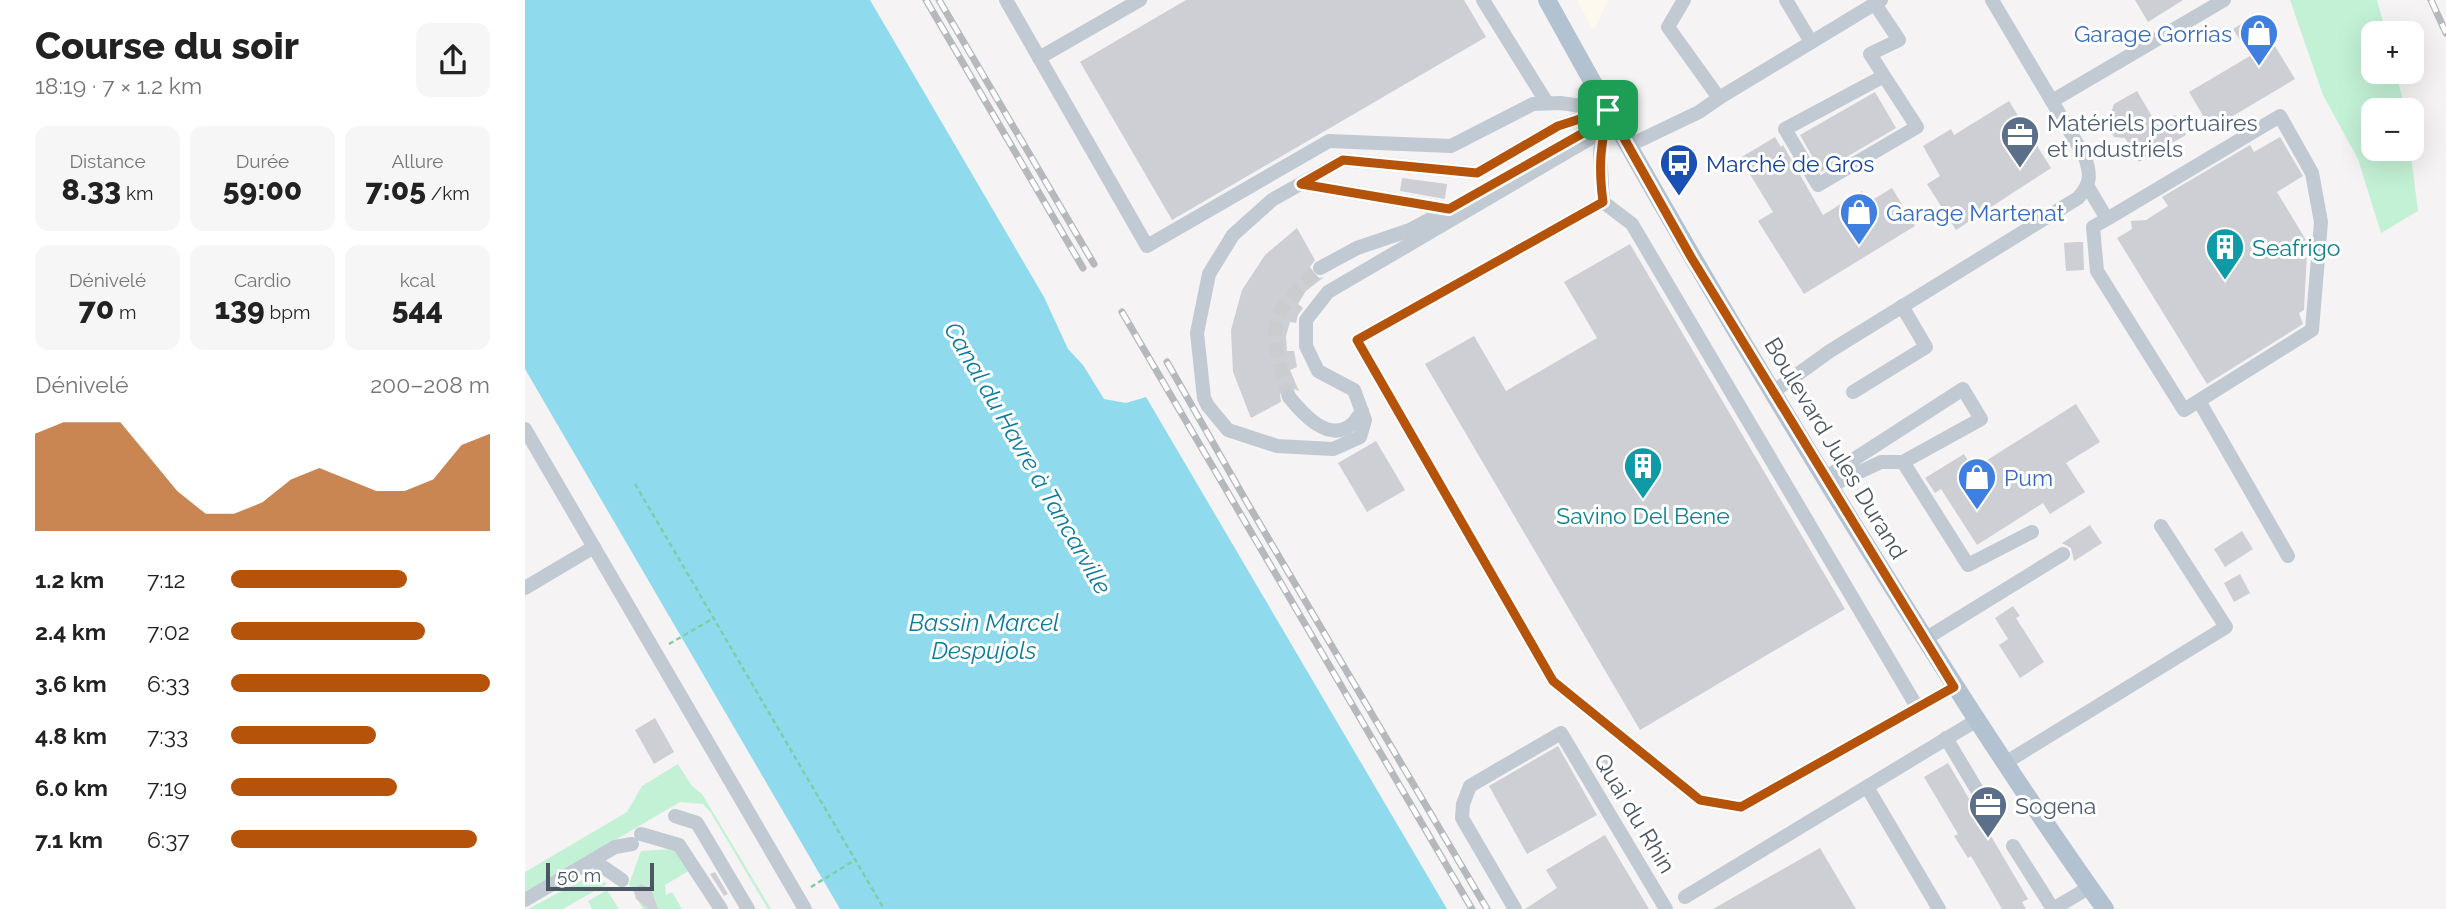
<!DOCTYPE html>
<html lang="fr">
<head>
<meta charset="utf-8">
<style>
  :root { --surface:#fff; --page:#f6f6f6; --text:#222; --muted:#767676; --accent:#b45309 }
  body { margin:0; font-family:Raleway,sans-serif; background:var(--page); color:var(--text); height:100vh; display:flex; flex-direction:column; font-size:26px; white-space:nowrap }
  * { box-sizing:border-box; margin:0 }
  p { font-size:23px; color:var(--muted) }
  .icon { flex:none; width:38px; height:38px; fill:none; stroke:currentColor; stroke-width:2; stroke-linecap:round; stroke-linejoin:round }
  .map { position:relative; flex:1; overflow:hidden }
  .sheet { display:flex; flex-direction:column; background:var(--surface); width:525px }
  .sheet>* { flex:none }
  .controls { position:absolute; left:1836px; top:21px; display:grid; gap:14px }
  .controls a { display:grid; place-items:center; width:63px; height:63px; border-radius:14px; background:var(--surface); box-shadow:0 7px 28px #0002; font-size:35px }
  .scale { position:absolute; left:21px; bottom:18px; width:108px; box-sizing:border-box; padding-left:7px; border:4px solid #4a5661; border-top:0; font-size:19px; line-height:24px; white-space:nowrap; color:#4a5661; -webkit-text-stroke:5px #fff; paint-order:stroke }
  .pin { position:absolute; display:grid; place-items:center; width:60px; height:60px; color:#fff; margin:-30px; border-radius:14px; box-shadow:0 4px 10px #0006 }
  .round { display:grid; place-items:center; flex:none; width:74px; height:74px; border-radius:14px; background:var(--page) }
  .headline { display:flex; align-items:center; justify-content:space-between; height:119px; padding:0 35px }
  h1 { font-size:38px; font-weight:800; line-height:52px }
  .figures { display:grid; grid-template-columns:repeat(3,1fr); gap:10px; height:119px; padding:7px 35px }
  .figures div { display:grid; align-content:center; border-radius:14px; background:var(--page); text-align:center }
  .figures b { font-size:30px; font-weight:800 }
  .figures small { font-size:19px; font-weight:400 }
  .figures p { font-size:19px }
  .chart { height:196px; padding:14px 35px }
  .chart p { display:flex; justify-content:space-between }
  .chart svg { width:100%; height:126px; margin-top:7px; fill:var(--accent); opacity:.7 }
  ul { padding:0 35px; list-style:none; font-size:23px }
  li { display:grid; grid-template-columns:112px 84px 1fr; align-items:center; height:52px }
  li i { height:18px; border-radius:9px; background:var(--accent) }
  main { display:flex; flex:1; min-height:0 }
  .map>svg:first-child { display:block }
  .commercial { fill:#fdf9ef }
  .green { fill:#c3f1d5 }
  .water { fill:#90daee }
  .building { fill:#cdcfd5 }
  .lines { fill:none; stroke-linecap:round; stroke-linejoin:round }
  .minor-tunnel { stroke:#caccce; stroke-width:14; stroke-dasharray:14 7; stroke-linecap:butt }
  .path { stroke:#7ad0a6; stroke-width:2.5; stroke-dasharray:5 3.5; stroke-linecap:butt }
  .minor { stroke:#c1cad2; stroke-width:14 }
  .major { stroke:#b3c2d1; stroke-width:18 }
  .rail-casing { stroke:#b5b8bd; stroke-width:7 }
  .rail { stroke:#fff; stroke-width:4.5; stroke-dasharray:13; stroke-linecap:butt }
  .route-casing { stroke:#fff; stroke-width:14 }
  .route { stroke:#b45309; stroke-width:9 }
  .labels { text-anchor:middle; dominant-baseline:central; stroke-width:6; stroke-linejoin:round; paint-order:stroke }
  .shop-label { font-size:23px; fill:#366cbe; stroke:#fff; text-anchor:start }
  .service-label { font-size:23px; fill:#4e5e75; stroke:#fff; text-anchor:start }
  .transit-label { font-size:23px; fill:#164399; stroke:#fff; text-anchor:start }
  .culture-label { font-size:23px; fill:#0d838f; stroke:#fff; text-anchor:start }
  .street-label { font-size:23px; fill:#4a5661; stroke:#fff }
  .water-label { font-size:24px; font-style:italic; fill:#0c7c9b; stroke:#fff }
</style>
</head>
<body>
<main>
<section class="sheet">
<div class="headline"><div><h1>Course du soir</h1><p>18:19 · 7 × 1.2 km</p></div><a class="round"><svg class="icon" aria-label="share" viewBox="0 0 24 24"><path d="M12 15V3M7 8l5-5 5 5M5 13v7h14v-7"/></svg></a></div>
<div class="figures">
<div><p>Distance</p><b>8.33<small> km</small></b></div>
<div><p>Durée</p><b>59:00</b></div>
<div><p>Allure</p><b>7:05<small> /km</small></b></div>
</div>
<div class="figures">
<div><p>Dénivelé</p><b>70<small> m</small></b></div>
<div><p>Cardio</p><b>139<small> bpm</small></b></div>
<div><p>kcal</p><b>544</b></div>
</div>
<div class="chart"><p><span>Dénivelé</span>200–208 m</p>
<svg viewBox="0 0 160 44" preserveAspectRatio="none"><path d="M0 44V10L10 6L20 6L30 6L40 18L50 30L60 38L70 38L80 34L90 26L100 22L110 26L120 30L130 30L140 26L150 14L160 10V44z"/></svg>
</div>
<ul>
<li><b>1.2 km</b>7:12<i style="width:68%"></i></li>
<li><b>2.4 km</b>7:02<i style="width:75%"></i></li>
<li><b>3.6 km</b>6:33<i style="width:100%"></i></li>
<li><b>4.8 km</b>7:33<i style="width:56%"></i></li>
<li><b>6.0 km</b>7:19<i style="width:64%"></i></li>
<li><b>7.1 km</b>6:37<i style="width:95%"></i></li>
</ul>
</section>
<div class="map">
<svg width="1921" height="909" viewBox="0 0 1921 909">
  <rect width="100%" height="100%" fill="#f5f3f3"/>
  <path class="commercial" d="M1052 0H1083L1070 28H1067Z"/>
  <g class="green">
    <path d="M1765 0H1852L1861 33H1848V72H1871L1880 110H1848V149H1885L1893 211 1856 233 1833 159 1798 95Z"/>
    <path d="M153 764 167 786 177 794 246 909H243L186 813 178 804 155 802 0 893V872L102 812 117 786Z"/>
    <path d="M148 849 167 869 140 885 141 895 147 892 157 909H118L104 884 116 851Z"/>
    <path d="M63 877 73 878 82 884 38 909H3Z"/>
    <path d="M82 890 94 909H67L63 901Z"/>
  </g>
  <path class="water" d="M0 0H345L519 297 543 349 558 365 579 399 601 403 621 397 922 909H315L0 369Z"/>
  <g class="building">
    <path d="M661 0H939L961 37 647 220 555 62Z"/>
    <path d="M1610 0H1658L1623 22Z"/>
    <path d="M1731 15 1770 79 1686 129 1664 92 1725 56 1708 29Z"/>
    <path d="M1612 91 1632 125 1650 115 1661 135 1614 162 1600 138 1589 137 1582 125 1589 104Z"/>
    <path d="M1350 92 1371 128 1296 172 1275 135Z"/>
    <path d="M1484 101 1526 168 1431 230 1402 184 1415 176 1398 146 1426 129 1429 135Z"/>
    <path d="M1250 137 1256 147 1258 145 1298 215 1337 191 1344 202 1367 188 1390 226 1279 294 1233 221 1248 212 1215 158Z"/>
    <path d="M1755 137 1778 176 1752 192 1781 240 1775 243 1782 253 1779 310 1774 313 1778 324 1682 384 1592 238 1607 229 1606 221 1621 220 1643 206 1637 197 1725 145 1729 152Z"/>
    <path d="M877 178 922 184 920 199 875 191Z"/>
    <path d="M772 228 790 260 785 267 787 273 794 278 799 277 781 291 773 304 778 308 773 315 771 323 765 322 761 336 762 351H769L772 367 765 370 774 391 767 388 758 389 755 394 756 402 726 418 708 372 706 330 717 290 740 255Z"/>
    <path d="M1551 242H1558L1559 270 1541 271 1539 243Z"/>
    <path d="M1105 244 1320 609 1115 730 900 364 949 336 981 391 1072 338 1039 282Z"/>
    <path d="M1551 404 1575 442 1541 463 1560 492 1525 514 1518 503 1452 545 1416 489 1410 493 1400 478 1439 454 1448 469Z"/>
    <path d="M851 441 880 490 842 512 813 463Z"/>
    <path d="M1565 525 1577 543 1549 561 1546 548 1537 543Z"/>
    <path d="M1717 531 1728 549 1700 567 1689 549Z"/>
    <path d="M1715 574 1725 593 1709 602 1699 583Z"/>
    <path d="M1488 606 1495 616 1491 618 1519 662 1495 678 1474 645 1483 639 1470 618Z"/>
    <path d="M130 718 149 752 129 764 110 730Z"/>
    <path d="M1033 746 1072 815 1002 854 964 786Z"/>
    <path d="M1083 758 1090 770 1078 777 1070 765Z"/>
    <path d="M1423 763 1503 899 1497 902 1501 909H1477L1446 856 1443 858 1429 836 1433 834 1399 777Z"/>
    <path d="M1080 835 1124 909H1000L1032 888 1021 870Z"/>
    <path d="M1295 848 1331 909H1188Z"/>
    <path d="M190 872 203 894 199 896 185 874Z"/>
    <path d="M116 884 126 889 133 909H123L111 899 109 890Z"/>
  </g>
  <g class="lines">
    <path class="minor-tunnel" d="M764 397C757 374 747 347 751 322 754 306 783 278 795 268"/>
    <g class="path">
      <path d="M110 484 359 909"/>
      <path d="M144 644 189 618"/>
      <path d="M286 887 330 860"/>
    </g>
    <g class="minor">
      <path d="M481 0 622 246 804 141 926 146 1008 104 1035 103 1078 109"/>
      <path d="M958 0 1022 103"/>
      <path d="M1159 0 1143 27 1194 98"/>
      <path d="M1261 0 1286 42"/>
      <path d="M1350 4 1374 40 1345 54 1359 76 1260 129 1293 185 1392 127 1359 76"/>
      <path d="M514 58 615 0"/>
      <path d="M1527 101 1699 0"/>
      <path d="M1079 130 1075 151 1078 202 832 340 1028 681 1175 800 1216 807 1429 687"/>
      <path d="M1078 131 803 292 781 320V346L793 371 829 390 840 420 835 437 808 449 752 446 703 430 683 406 679 398 672 333 684 274 708 235 747 200 818 160 952 173 1033 126 1083 109"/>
      <path d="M1103 146 1174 112 1194 98 1356 0"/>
      <path d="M776 184 924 209"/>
      <path d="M1563 187 1582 219 1755 116 1787 173 1796 222 1787 330 1659 410 1572 271 1568 227 1582 219"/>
      <path d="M1078 202 1107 224 1392 707"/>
      <path d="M795 268 832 248 885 230 995 171"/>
      <path d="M1248 392 1305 351 1553 198C1566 184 1566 175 1560 157L1467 0"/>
      <path d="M1328 392 1401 347 1377 306"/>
      <path d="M764 397C777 413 803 443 826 425 830 422 834 415 837 411"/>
      <path d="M1674 401 1763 556"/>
      <path d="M0 429 280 909"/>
      <path d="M1378 462 1443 565 1507 532"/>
      <path d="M1300 478 1438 389 1456 419 1378 462H1356L1305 486"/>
      <path d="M0 588 69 547"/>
      <path d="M1400 639 1538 554"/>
      <path d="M1421 738 1464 810"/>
      <path d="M1480 763 1701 627 1636 526"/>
      <path d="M1342 787 1414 909"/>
      <path d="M150 816 172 823 223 909"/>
      <path d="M116 834 154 845 196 909"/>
      <path d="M1488 846 1528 909"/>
      <path d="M68 860 97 880"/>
      <path d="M1160 897 1452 720"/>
      <path d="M0 900 90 847 107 844"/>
      <path d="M990 909 937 818 938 804 945 786 1036 733 1141 909"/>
      <path d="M1528 909 1565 887"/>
    </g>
    <path class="major" d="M1022 0C1121 180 1225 358 1333 532 1413 660 1493 787 1580 909"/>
    <g class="rail-casing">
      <g id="rail">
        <path d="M401 0 558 268"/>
        <path d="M414 0 569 264"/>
        <path d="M1906 0 1921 33"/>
        <path d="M597 312 947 909"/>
        <path d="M642 362 720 499 962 909"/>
      </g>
    </g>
    <use href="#rail" class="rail"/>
  </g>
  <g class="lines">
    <g class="route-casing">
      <path id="route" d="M1083 110 1081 120 924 209 776 184 818 160 952 173 1033 126 1083 110C1076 147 1073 164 1078 202L832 340 1028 681 1175 800 1216 807 1429 687 1166 257 1083 110"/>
    </g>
    <use href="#route" class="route"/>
  </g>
  <defs>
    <g id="shop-pin" transform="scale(2.0125)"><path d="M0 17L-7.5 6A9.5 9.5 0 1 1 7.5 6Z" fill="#3f7fe0" stroke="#fff"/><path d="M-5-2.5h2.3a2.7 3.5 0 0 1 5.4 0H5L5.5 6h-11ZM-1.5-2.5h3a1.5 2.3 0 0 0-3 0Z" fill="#fff"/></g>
    <g id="office-pin" transform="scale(2.0125)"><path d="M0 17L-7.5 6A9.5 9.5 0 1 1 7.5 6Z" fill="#5c6f8a" stroke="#fff"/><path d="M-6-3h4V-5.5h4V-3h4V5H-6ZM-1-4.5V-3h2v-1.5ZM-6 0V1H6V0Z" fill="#fff"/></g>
    <g id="bus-pin" transform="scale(2.0125)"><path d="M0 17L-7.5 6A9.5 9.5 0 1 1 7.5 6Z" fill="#1a4fb4" stroke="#fff"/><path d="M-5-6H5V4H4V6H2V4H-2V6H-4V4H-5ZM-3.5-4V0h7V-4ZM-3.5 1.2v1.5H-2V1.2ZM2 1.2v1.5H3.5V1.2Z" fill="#fff"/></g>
    <g id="building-pin" transform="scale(2.0125)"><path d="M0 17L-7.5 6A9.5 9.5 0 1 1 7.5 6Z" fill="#0f9aa8" stroke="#fff"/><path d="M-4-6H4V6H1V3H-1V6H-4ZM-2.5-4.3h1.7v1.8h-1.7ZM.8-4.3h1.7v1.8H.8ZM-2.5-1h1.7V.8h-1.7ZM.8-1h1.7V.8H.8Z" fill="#fff"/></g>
  </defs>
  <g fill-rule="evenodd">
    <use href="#shop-pin" x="1734" y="33"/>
    <use href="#office-pin" x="1495" y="135"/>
    <use href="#bus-pin" x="1154" y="163"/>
    <use href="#shop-pin" x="1334" y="212"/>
    <use href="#building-pin" x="1700" y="247"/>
    <use href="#building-pin" x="1118" y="466"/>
    <use href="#shop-pin" x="1452" y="477"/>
    <use href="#office-pin" x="1463" y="805"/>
  </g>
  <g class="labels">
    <g class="shop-label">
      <text x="1707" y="33" text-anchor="end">Garage Gorrias</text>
      <text x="1361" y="212">Garage Martenat</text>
      <text x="1479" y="477">Pum</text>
    </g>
    <g class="service-label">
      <text x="1522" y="122">Matériels portuaires<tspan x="1522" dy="26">et industriels</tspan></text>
      <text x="1490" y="805">Sogena</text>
    </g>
    <g class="transit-label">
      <text x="1181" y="163">Marché de Gros</text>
    </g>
    <g class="culture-label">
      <text x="1727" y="247">Seafrigo</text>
      <text x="1118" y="515" text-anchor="middle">Savino Del Bene</text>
    </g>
    <g class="street-label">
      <text transform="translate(1311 448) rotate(59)">Boulevard Jules Durand</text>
      <text transform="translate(1110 813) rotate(59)">Quai du Rhin</text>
    </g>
    <g class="water-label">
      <text transform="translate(503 458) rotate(60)">Canal du Havre à Tancarville</text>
      <text x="459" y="622">Bassin Marcel<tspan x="459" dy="28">Despujols</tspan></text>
    </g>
  </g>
</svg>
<div class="controls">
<a>+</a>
<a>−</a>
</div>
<div class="scale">50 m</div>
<div class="pin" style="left:1083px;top:110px;background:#1e9e55"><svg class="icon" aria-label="arrive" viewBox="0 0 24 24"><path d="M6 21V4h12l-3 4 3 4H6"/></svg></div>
</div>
</main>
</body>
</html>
